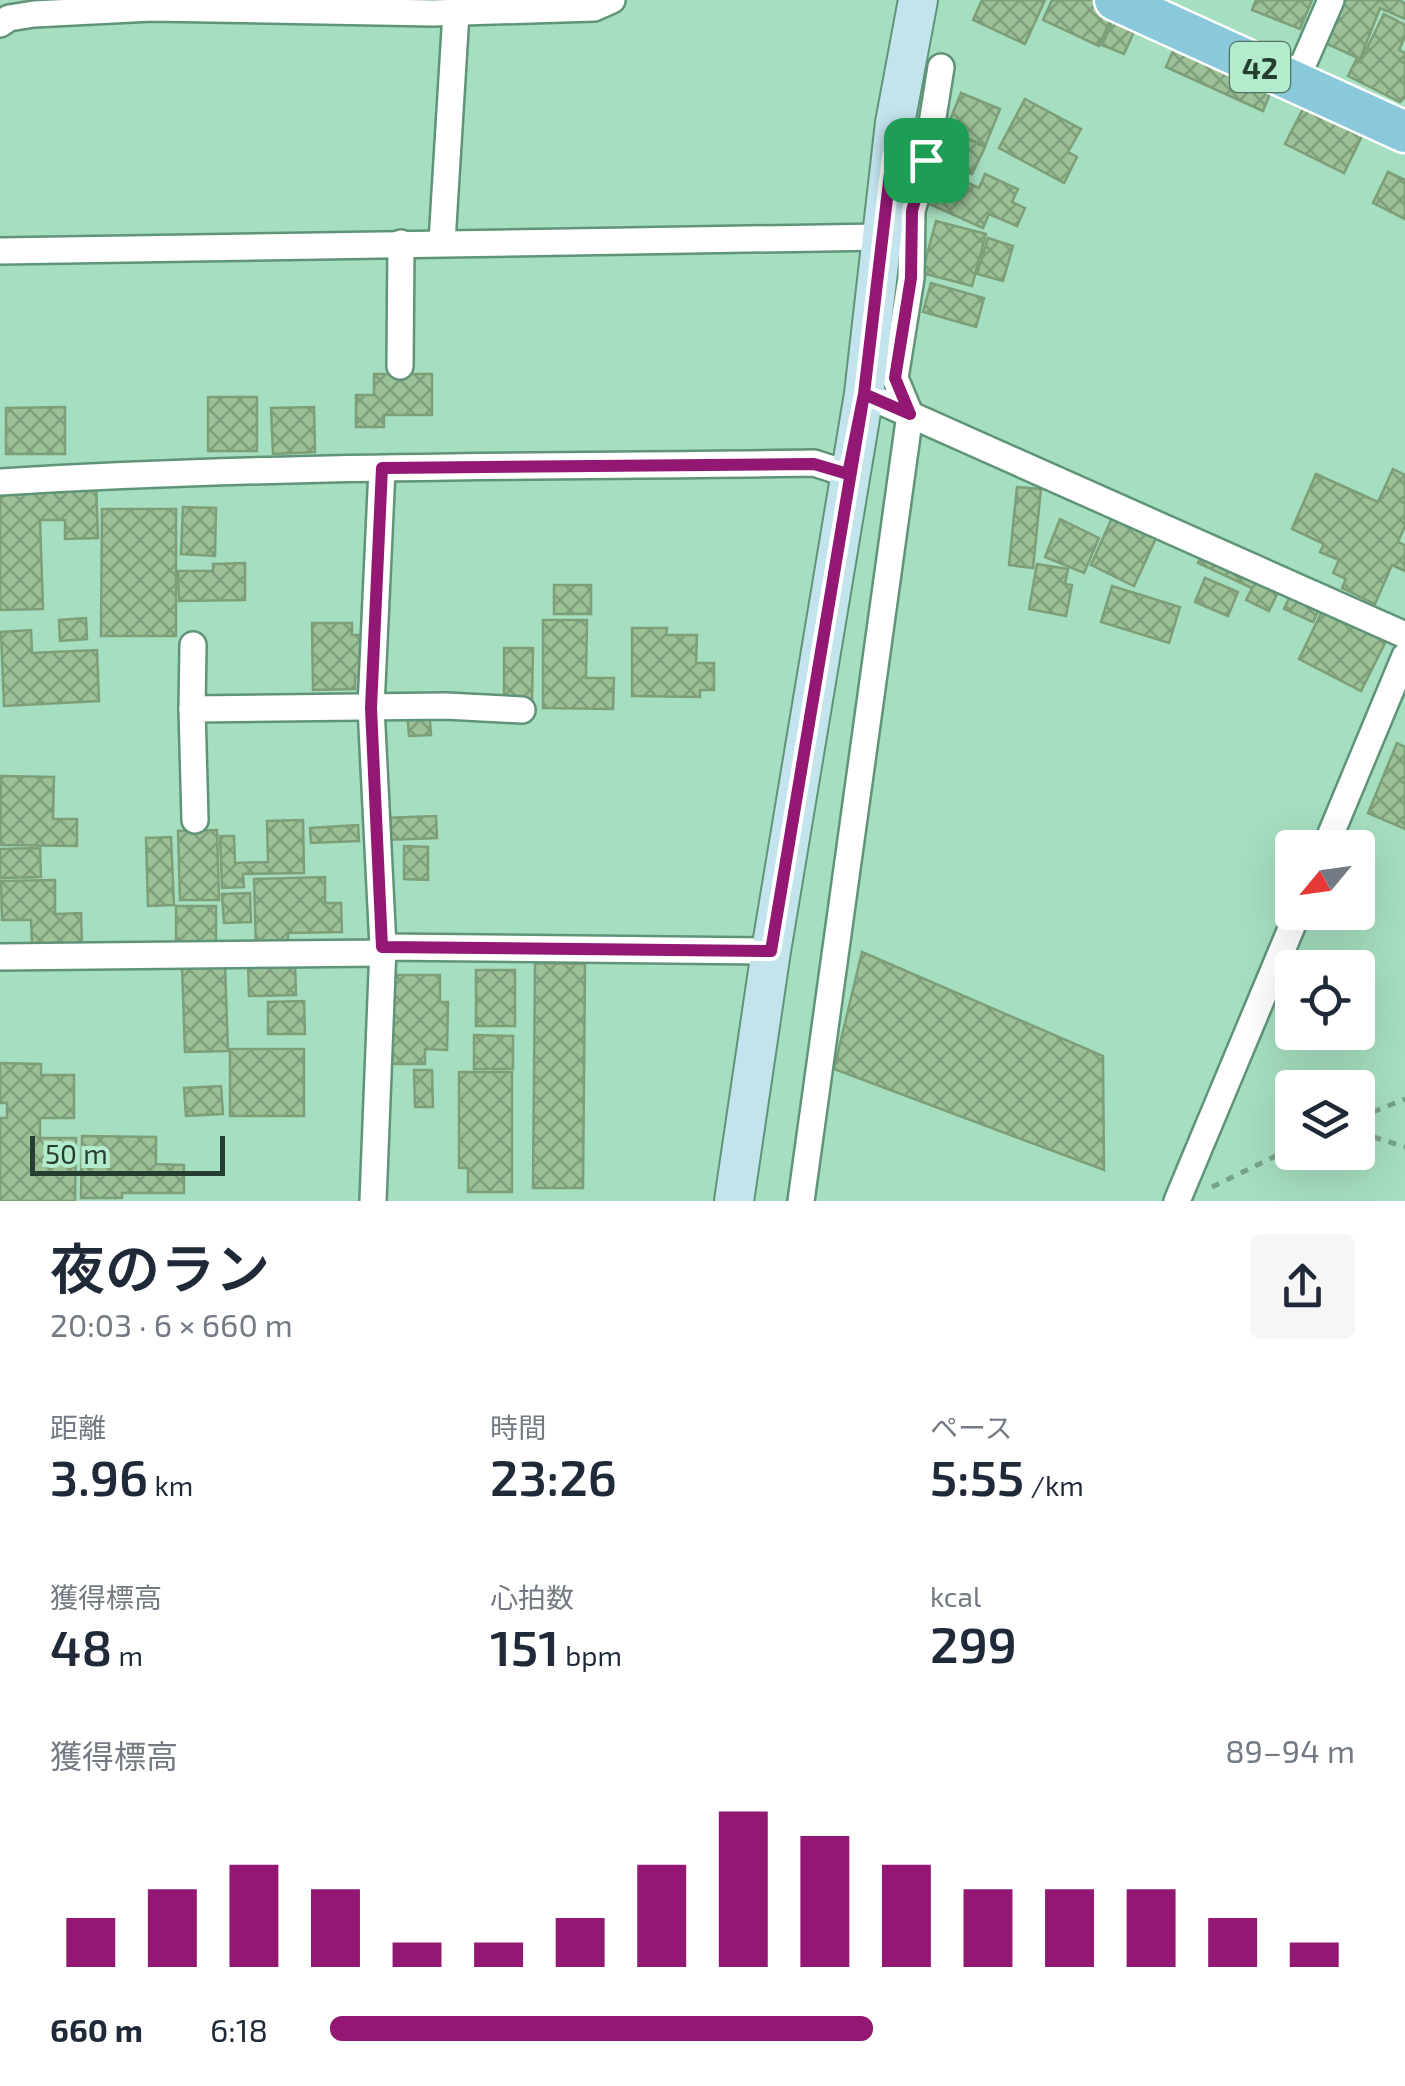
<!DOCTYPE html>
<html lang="ja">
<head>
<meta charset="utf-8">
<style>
  :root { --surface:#fff; --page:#f6f6f7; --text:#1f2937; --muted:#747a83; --accent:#931873 }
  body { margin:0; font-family:"Exo 2","Noto Sans JP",sans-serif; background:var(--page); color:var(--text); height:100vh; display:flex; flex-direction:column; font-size:38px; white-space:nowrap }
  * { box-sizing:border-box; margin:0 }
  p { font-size:32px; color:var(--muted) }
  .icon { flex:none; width:55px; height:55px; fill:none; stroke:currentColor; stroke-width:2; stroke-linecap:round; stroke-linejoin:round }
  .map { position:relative; height:1201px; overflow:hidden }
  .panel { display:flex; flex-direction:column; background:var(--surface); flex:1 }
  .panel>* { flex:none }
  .needle { width:65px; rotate:241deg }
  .controls { position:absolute; left:1275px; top:830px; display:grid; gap:20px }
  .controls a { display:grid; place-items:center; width:100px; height:100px; border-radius:10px; background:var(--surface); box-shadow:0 10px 40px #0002; font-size:50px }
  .scale { position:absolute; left:30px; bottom:25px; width:195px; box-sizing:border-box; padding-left:10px; border:5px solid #263d31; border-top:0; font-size:28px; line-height:35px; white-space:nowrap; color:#263d31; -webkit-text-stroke:8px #b3ebcd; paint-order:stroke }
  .pin { position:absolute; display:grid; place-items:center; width:85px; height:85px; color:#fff; margin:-42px; border-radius:20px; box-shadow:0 5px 15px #0006 }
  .round { display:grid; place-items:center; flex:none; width:105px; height:105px; border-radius:10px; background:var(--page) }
  .headline { display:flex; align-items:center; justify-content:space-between; height:170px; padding:0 50px }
  h1 { font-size:55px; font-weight:600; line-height:75px }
  .figures { display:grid; grid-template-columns:repeat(3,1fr); gap:15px; height:170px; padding:10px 50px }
  .figures div { display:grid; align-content:center }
  .figures b { font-size:50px; font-weight:600 }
  .figures small { font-size:28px; font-weight:400 }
  .figures p { font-size:28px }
  .chart { height:280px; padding:20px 50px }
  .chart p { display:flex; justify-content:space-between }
  .chart svg { width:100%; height:180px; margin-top:10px; stroke:var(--accent); stroke-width:6 }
  ul { padding:0 50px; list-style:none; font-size:32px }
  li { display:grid; grid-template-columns:160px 120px 1fr; align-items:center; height:75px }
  li i { height:25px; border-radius:12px; background:var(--accent) }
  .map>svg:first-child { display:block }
  .building { fill:url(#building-cross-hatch); stroke:#7c9f77; stroke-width:2.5 }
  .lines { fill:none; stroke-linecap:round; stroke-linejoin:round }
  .street-casing { stroke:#5f9479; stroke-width:30 }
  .secondary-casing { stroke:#5f9479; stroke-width:42 }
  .primary-casing { stroke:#fff; stroke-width:45 }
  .path { stroke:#77a38d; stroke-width:5; stroke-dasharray:8 8; stroke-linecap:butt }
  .street { stroke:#fff; stroke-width:25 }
  .secondary { stroke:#c4e4ed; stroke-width:38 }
  .primary { stroke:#8ac8dc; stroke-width:40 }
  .route-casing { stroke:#fff; stroke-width:20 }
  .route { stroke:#931873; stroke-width:12 }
  .labels { text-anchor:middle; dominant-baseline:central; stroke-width:8; stroke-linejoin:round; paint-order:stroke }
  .shield { fill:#b3ebcd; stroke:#507160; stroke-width:2.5 }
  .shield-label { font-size:30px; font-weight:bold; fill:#263d31 }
</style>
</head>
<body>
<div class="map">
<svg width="1405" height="1201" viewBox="0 0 1405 1201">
  <defs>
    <pattern id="building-cross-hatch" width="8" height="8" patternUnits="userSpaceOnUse" patternTransform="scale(2.5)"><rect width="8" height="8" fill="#9cc197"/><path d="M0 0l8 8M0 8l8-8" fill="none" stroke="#7f9e7c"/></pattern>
  </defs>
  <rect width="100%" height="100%" fill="#a6dec1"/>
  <g class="building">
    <path d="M982 0H1045L1025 44 973 20Z"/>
    <path d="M1052 0H1101L1116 7 1099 46 1043 20Z"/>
    <path d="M1256 0H1312L1300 29 1252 10Z"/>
    <path d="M1344 0H1398L1405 3V19L1380 8 1360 59 1325 43Z"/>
    <path d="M1384 14 1405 25V36L1399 50 1405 53V97L1400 102 1348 76 1356 60 1360 62Z"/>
    <path d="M1115 15 1137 25 1124 54 1102 45Z"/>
    <path d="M1177 42 1271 91 1263 111 1166 67Z"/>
    <path d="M961 93 1000 109 985 146 946 130Z"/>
    <path d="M1025 99 1081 129 1068 152 1077 157 1064 183 999 148Z"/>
    <path d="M1305 105 1363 134 1344 173 1285 144Z"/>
    <path d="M949 130 985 147 972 174 936 158Z"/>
    <path d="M944 172 979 188 985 174 1018 189 1012 202 1025 208 1017 226 989 214 983 228 929 204Z"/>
    <path d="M1388 172 1405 180V219L1373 203Z"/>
    <path d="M936 221 986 234 972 286 922 273Z"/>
    <path d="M988 238 1013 246 1003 281 977 274Z"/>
    <path d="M931 283 984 298 976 327 923 312Z"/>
    <path d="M374 374H432V415H384V427H356V395H374Z"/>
    <rect x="208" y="397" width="49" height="54"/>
    <path d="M65 407V454H6V408Z"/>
    <path d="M314 407 315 452 273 454 271 408Z"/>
    <path d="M1393 469 1405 475V526L1398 542 1405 545V571L1392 565 1375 604 1342 588 1346 579 1333 573 1339 560 1320 552 1324 544 1292 529 1316 474 1378 502Z"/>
    <path d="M96 482 98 538 65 539V520H40L43 609 0 610V485Z"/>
    <path d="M1017 487 1041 489 1033 568 1009 565Z"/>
    <path d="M183 507 216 508 215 556 181 554Z"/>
    <path d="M102 509H176V636H101Z"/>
    <path d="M1112 518 1156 538 1134 586 1091 565Z"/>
    <path d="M1060 519 1099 538 1084 573 1045 557Z"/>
    <path d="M1204 550 1281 586 1269 611 1246 600 1252 588 1198 563Z"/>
    <path d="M245 563V600L179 601 178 571H213V564Z"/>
    <path d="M1037 564 1068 569 1065 584 1072 585 1066 616 1029 609Z"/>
    <path d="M1205 578 1238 592 1228 616 1195 602Z"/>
    <rect x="554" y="585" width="37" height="29"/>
    <path d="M1112 586 1180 607 1169 643 1101 622Z"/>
    <path d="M1290 596 1319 609 1313 622 1284 609Z"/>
    <path d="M1325 605 1388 637 1361 691 1299 659Z"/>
    <path d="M86 618 87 639 60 641 59 620Z"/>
    <path d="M543 620H587L586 678H614L613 709 543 708Z"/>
    <path d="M312 623H352V635H362V677H355V689L313 690Z"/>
    <path d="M632 628H667L666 635H697L696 663H714V690H700V697L632 696Z"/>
    <path d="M31 630 32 653 97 650 99 701 4 706 1 632Z"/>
    <path d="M504 648H533L532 701H504Z"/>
    <path d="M429 710 431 735 409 736 407 712Z"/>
    <path d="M1397 743 1405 747V829L1368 813Z"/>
    <path d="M1 776 54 777 53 819H77V846L0 845Z"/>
    <path d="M436 816 437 838 384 840 383 818Z"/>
    <path d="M303 820 304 873 243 874 244 887 222 888 220 836H234L235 863 268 862 267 821Z"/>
    <path d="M358 825 359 841 311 843 310 828Z"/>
    <path d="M217 830 219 900H180L178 831Z"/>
    <path d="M171 837 174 905 148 906 146 838Z"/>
    <path d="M404 846 428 847V880L404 879Z"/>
    <path d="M40 848 41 877 0 878V849Z"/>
    <path d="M325 877V903H341L342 932 288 933V946L256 947 254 879Z"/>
    <path d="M55 880V914L81 913 82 943 32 944 31 920H2L1 881Z"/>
    <path d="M250 893 251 922 224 923 222 894Z"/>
    <rect x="176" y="906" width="40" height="39"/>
    <path d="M862 952 1103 1056 1104 1170 834 1069Z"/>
    <path d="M295 963 296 995 249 996 248 964Z"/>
    <path d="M535 963 585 964 583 1188H533Z"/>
    <path d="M225 965 228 1051 185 1052 182 966Z"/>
    <rect x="476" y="970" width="39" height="56"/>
    <path d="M390 975H440V1002H448L447 1050 425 1049V1064H389Z"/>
    <path d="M304 1001 305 1034H268V1002Z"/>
    <path d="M474 1035 513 1036V1069H474Z"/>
    <rect x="230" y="1049" width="74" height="67"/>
    <path d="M0 1063 41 1064V1075H74V1118H40V1138H76L75 1201H0V1118H7V1103H0Z"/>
    <path d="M414 1070H432L433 1107H415Z"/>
    <path d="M459 1072H512V1192H468V1168H459Z"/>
    <path d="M221 1086 223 1114 186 1116 184 1088Z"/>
    <path d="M82 1136 156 1137V1164L184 1165V1193H122V1198H81Z"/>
  </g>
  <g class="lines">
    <g class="street-casing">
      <g id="street">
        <path d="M0 24 9 18 34 14 152 8 433 13 594 8 612 0"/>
        <path d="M1295 83 1331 0"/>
        <path d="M442 242 456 13"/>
        <path d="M0 251 882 237"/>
        <path d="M400 366 401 243"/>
        <path d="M864 394 1405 635"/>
        <path d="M0 482C271 465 542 467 814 463L848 474"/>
        <path d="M192 709 193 645"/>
        <path d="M195 820 192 709 446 706 522 710"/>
        <path d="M1325 848 1405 656"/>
        <path d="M0 957 380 953 383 947 771 951"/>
        <path d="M373 1201 383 947 371 707 382 469"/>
        <path d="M801 1201 910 414 895 378 911 278 912 211 926 161 941 67"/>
        <path d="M1177 1201 1298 912"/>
      </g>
    </g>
    <g class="secondary-casing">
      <path id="secondary" d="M734 1201 771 951 864 394 895 123 918 0"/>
    </g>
    <g class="primary-casing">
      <path id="primary" d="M1115 0 1405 132"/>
    </g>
    <g class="path">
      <path d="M1358 1118 1405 1099"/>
      <path d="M1358 1132 1405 1147"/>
      <path d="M1212 1187 1292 1148"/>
    </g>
    <use href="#street" class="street"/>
    <use href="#secondary" class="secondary"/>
    <use href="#primary" class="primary"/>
  </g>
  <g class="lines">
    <g class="route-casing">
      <path id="route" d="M926 160 892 156 864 394 848 474 814 464 382 468 371 708 382 947 771 951 864 394 910 414 895 378 911 278 912 211 926 160"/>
    </g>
    <use href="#route" class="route"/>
  </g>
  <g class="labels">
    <rect class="shield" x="1230" y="42" width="60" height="50" rx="8"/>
    <g class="shield-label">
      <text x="1260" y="67">42</text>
    </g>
  </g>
</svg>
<div class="controls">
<a><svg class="needle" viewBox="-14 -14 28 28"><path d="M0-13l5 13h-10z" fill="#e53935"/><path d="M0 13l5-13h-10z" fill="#747a83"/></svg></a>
<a><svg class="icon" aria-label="locate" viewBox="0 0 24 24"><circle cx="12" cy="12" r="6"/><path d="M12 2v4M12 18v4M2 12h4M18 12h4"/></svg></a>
<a><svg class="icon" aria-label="layers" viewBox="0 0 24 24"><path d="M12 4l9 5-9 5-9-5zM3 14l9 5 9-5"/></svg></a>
</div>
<div class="scale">50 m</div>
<div class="pin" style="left:926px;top:160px;background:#1e9e55"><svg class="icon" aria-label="arrive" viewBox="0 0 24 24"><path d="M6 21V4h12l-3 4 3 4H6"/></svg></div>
</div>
<section class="panel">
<div class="headline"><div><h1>夜のラン</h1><p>20:03 · 6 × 660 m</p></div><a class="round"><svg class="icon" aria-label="share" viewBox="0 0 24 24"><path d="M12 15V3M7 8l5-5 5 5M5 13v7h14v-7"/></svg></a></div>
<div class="figures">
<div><p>距離</p><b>3.96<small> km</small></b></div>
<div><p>時間</p><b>23:26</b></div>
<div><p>ペース</p><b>5:55<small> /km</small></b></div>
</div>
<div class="figures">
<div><p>獲得標高</p><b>48<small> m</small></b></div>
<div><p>心拍数</p><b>151<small> bpm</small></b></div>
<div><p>kcal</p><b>299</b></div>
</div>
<div class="chart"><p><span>獲得標高</span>89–94 m</p>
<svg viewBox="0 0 160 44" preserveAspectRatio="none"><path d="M5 44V32M15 44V25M25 44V19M35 44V25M45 44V38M55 44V38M65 44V32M75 44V19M85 44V6M95 44V12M105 44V19M115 44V25M125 44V25M135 44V25M145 44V32M155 44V38"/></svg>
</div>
<ul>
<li><b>660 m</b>6:18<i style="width:53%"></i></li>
</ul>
</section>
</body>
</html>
